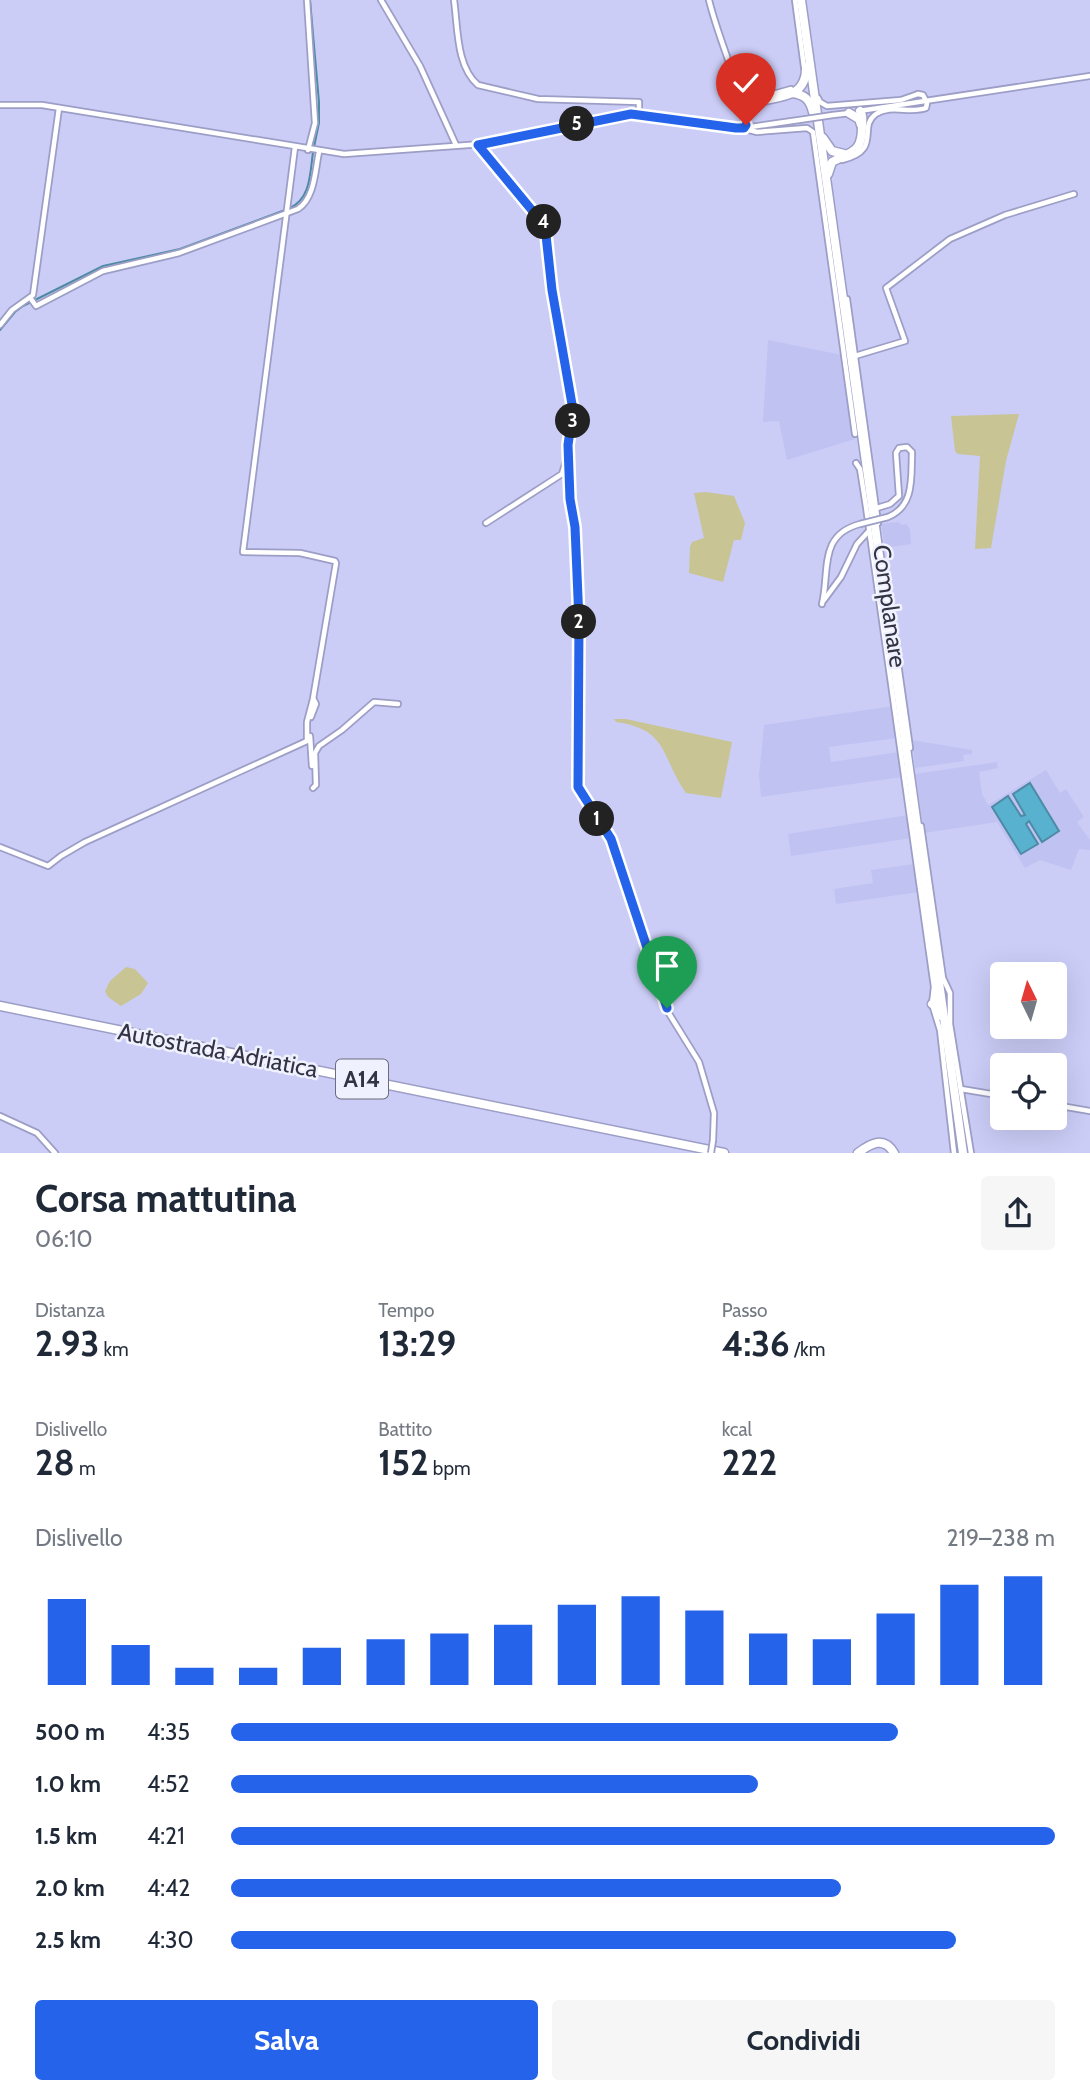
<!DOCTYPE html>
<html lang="it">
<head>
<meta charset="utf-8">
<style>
  :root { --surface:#fff; --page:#f6f6f7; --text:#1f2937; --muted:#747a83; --accent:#2563eb }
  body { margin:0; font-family:Cabin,sans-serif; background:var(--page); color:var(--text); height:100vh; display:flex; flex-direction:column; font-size:26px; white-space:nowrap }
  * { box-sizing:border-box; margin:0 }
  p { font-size:23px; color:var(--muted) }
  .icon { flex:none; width:38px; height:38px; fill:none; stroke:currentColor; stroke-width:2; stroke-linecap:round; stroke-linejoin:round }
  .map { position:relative; height:1153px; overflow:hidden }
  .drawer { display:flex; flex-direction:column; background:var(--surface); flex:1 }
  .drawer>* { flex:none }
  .needle { width:46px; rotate:355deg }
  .fabs { position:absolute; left:990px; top:962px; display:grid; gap:14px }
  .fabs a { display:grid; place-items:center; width:77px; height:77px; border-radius:7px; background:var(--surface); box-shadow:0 7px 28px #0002; font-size:35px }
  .pin { position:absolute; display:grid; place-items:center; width:60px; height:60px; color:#fff; margin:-72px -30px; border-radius:50% 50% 50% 0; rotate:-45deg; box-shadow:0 0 7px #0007 }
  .pin .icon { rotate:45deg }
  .km { position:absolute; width:35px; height:35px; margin:-18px; border-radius:50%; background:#222; color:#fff; font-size:19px; line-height:35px; text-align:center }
  .round { display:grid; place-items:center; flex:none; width:74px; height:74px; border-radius:7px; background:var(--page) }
  .summary { display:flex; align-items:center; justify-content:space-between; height:119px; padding:0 35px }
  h1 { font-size:38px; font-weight:800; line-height:52px }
  .stats { display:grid; grid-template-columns:repeat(3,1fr); gap:10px; height:119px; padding:7px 35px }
  .stats div { display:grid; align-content:center }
  .stats b { font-size:35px; font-weight:800 }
  .stats small { font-size:19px; font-weight:400 }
  .stats p { font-size:19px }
  .chart { height:196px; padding:14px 35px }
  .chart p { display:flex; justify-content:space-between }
  .chart svg { width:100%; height:126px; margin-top:7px; stroke:var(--accent); stroke-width:6 }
  .cta { display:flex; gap:14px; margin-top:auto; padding:14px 35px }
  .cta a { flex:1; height:80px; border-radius:7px; background:var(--accent); color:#fff; font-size:28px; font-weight:800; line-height:80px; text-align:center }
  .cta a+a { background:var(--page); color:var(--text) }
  ul { padding:0 35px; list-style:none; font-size:23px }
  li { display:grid; grid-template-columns:112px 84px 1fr; align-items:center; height:52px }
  li i { height:18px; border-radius:9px; background:var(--accent) }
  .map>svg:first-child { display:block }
  .built { fill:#c0c2f2 }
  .green { fill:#c9c493 }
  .water { fill:#58b1cf; stroke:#4d8ba5; stroke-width:2 }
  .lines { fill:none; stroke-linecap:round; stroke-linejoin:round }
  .stream { stroke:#4d8ba5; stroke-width:2 }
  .minor-casing { stroke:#9d9ec6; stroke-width:8 }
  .highway-casing { stroke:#9d9ec6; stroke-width:11 }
  .minor { stroke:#fff; stroke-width:4.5 }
  .highway { stroke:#fff; stroke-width:8 }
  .minor-bridge-casing { stroke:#9d9ec6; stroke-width:8; stroke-linecap:butt }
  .minor-bridge { stroke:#fff; stroke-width:4.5 }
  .route-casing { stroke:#fff; stroke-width:14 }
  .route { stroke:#2563eb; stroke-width:9 }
  .labels { text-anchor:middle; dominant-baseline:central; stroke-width:5; stroke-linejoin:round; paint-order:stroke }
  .shield { fill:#f0f1fe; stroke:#6c6c7c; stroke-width:2 }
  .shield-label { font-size:23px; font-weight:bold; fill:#334 }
  .street-label { font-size:24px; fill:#334; stroke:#f0f1fe }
</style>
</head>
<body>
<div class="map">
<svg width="1090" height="1153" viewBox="0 0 1090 1153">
  <rect width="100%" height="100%" fill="#cbcdf7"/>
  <g class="built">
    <path d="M768 340 842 355 855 439 787 460 779 421 763 422Z"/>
    <path d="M898 522 902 525 906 524 910 529 911 544 885 548 881 524Z"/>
    <path d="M893 706 897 738 829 747 831 762 899 752 902 777 761 797 759 775 764 725Z"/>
    <path d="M912 740 972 750V754L963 755 964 761 915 768Z"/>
    <path d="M997 762 998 768 979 772 982 794 988 805 1046 770 1060 793 1066 789 1084 817 1077 822 1090 840V850L1079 849 1071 870 1040 860 1025 868 997 822 924 833 915 774Z"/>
    <path d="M908 815 912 838 791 856 788 834Z"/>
    <path d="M915 864 919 892 836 904 834 889 873 883 871 870Z"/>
  </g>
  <g class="green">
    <path d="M1019 414 1006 461 991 548 975 549 980 456 958 454 955 451 951 416Z"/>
    <path d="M706 492 734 496 745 523 741 540H734L723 582 689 573 690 547 692 542 704 538 694 493Z"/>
    <path d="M614 719H626L732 742 721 798 686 793C661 758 669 729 616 722Z"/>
    <path d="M126 967 135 969 148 983 141 994 121 1006 108 997 105 991 110 981Z"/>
  </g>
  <path class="water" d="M1030 783 1059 831 1042 842 1029 821 1026 824 1038 844 1021 854 992 807 1008 796 1021 816 1025 815 1013 794Z"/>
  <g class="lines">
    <g class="stream">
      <path d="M310 0 319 102V123L314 147"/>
      <path d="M290 208C311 198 310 173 313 152"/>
      <path d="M0 330 15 312 23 306 103 266 180 249 285 210"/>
    </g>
    <g class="minor-casing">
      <g id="minor">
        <path d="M307 0 315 123 308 150"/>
        <path d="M381 0 420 66 456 145"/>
        <path d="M454 0C458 28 456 66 478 85L538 99 639 102V114"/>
        <path d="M709 0C718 37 734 70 742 106"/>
        <path d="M795 0 804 67"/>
        <path d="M766 96 791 89"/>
        <path d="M818 98 820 102 827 106 901 100 918 94"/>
        <path d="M0 105H42L344 154 482 144 631 114 744 128 799 120"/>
        <path d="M859 111 1090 76"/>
        <path d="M833 115 850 113"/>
        <path d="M744 128 746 121 743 105 754 99"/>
        <path d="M745 129 757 132 807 128 813 132 855 434"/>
        <path d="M478 145 545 227 552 290 572 393 573 419 568 445 570 499 575 527 579 621 578 787 611 839 668 1012 699 1062 714 1113 713 1140"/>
        <path d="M842 160C883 150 857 127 876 114 891 104 910 114 926 108L927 103 923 95 918 94"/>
        <path d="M31 299 36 306 103 271 179 253 298 209C315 198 315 170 319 152"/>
        <path d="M847 299 878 523"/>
        <path d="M0 325 12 310 33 295 59 108"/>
        <path d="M855 356 905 341 886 288 950 239 1005 215 1074 194"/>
        <path d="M856 463 860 469 866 507 934 987 932 1004 940 1030 954 1153"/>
        <path d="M877 508 890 504 899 496 896 453 899 448 907 447 912 452C911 477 915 506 888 517"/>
        <path d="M486 523 562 474 566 461"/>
        <path d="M824 600 841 577 857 544 868 532"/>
        <path d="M822 604C830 571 818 535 860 524"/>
        <path d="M893 628 910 748"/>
        <path d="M311 717 316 704 314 700"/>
        <path d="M310 736 312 766"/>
        <path d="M313 788 316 785 315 753 319 746 342 730 374 702 398 704"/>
        <path d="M921 826 943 978 950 993V1024L971 1153"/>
        <path d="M0 847 48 866 61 856 85 842 307 741V722L313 699 336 563 335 561 300 553 243 552 295 147"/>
        <path d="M961 1089 1003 1096"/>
        <path d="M1055 1105 1090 1111"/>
        <path d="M0 1116 37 1133 55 1153"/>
      </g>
    </g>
    <g class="highway-casing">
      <g id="highway">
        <path d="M801 0 963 1153"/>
        <path d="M791 93C805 94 810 100 813 112"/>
        <path d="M743 113 749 105 755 102C780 96 807 98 806 67"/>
        <path d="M849 113 859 119 861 125"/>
        <path d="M823 138 832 151 844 154"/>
        <path d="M828 174 832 162C852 151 862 153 862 127 862 120 864 117 860 111"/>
        <path d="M938 988 937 999 932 1004 938 1006 941 1016"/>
        <path d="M0 1006 724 1153"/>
        <path d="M858 1153C871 1143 884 1136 894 1153"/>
      </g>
    </g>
    <use href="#minor" class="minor"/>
    <use href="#highway" class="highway"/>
    <g class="minor-bridge-casing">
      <g id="minor-bridge">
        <path d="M799 120 833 115"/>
        <path d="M860 524 888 517"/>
        <path d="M711 1153 713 1140"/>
      </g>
    </g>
    <use href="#minor-bridge" class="minor-bridge"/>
  </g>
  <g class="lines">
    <g class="route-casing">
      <path id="route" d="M667 1008 611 839 578 787 579 621 575 527 570 499 568 445 573 410 552 290 545 226 478 145 631 114 736 128H744L746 125"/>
    </g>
    <use href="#route" class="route"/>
  </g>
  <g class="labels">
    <rect class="shield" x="336" y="1059.5" width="52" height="39" rx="5"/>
    <g class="shield-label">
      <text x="362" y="1079">A14</text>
    </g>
    <g class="street-label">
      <text transform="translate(890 606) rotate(82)">Complanare</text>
      <text transform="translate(218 1050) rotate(11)">Autostrada Adriatica</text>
    </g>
  </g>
</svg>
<div class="fabs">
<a><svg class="needle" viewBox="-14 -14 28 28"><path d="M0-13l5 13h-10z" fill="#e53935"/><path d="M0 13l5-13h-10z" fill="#747a83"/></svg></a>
<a><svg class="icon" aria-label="locate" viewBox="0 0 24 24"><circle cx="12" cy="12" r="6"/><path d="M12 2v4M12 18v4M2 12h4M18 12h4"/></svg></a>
</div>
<div class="pin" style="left:667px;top:1008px;background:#1e9e55"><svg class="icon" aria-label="arrive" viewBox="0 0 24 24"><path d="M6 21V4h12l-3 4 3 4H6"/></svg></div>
<div class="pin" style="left:746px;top:125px;background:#d93025"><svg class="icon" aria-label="check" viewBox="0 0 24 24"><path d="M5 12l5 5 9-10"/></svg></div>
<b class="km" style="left:597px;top:819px">1</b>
<b class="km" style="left:579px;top:622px">2</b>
<b class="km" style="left:573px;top:421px">3</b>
<b class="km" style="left:544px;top:222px">4</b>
<b class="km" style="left:577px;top:124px">5</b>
</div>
<section class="drawer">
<div class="summary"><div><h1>Corsa mattutina</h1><p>06:10</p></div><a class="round"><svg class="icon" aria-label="share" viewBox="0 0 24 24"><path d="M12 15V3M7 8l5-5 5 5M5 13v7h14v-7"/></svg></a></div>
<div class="stats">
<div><p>Distanza</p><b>2.93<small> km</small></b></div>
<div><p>Tempo</p><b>13:29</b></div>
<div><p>Passo</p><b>4:36<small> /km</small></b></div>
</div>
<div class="stats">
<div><p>Dislivello</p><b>28<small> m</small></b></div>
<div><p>Battito</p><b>152<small> bpm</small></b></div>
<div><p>kcal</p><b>222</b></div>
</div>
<div class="chart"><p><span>Dislivello</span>219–238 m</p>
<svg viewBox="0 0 160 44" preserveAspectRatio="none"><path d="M5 44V14M15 44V30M25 44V38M35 44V38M45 44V31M55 44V28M65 44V26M75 44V23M85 44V16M95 44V13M105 44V18M115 44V26M125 44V28M135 44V19M145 44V9M155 44V6"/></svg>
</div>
<ul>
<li><b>500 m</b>4:35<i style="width:81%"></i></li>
<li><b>1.0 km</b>4:52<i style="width:64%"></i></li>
<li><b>1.5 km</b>4:21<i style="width:100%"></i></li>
<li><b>2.0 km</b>4:42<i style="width:74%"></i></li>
<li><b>2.5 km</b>4:30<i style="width:88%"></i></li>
</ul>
<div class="cta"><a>Salva</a><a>Condividi</a></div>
</section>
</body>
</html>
